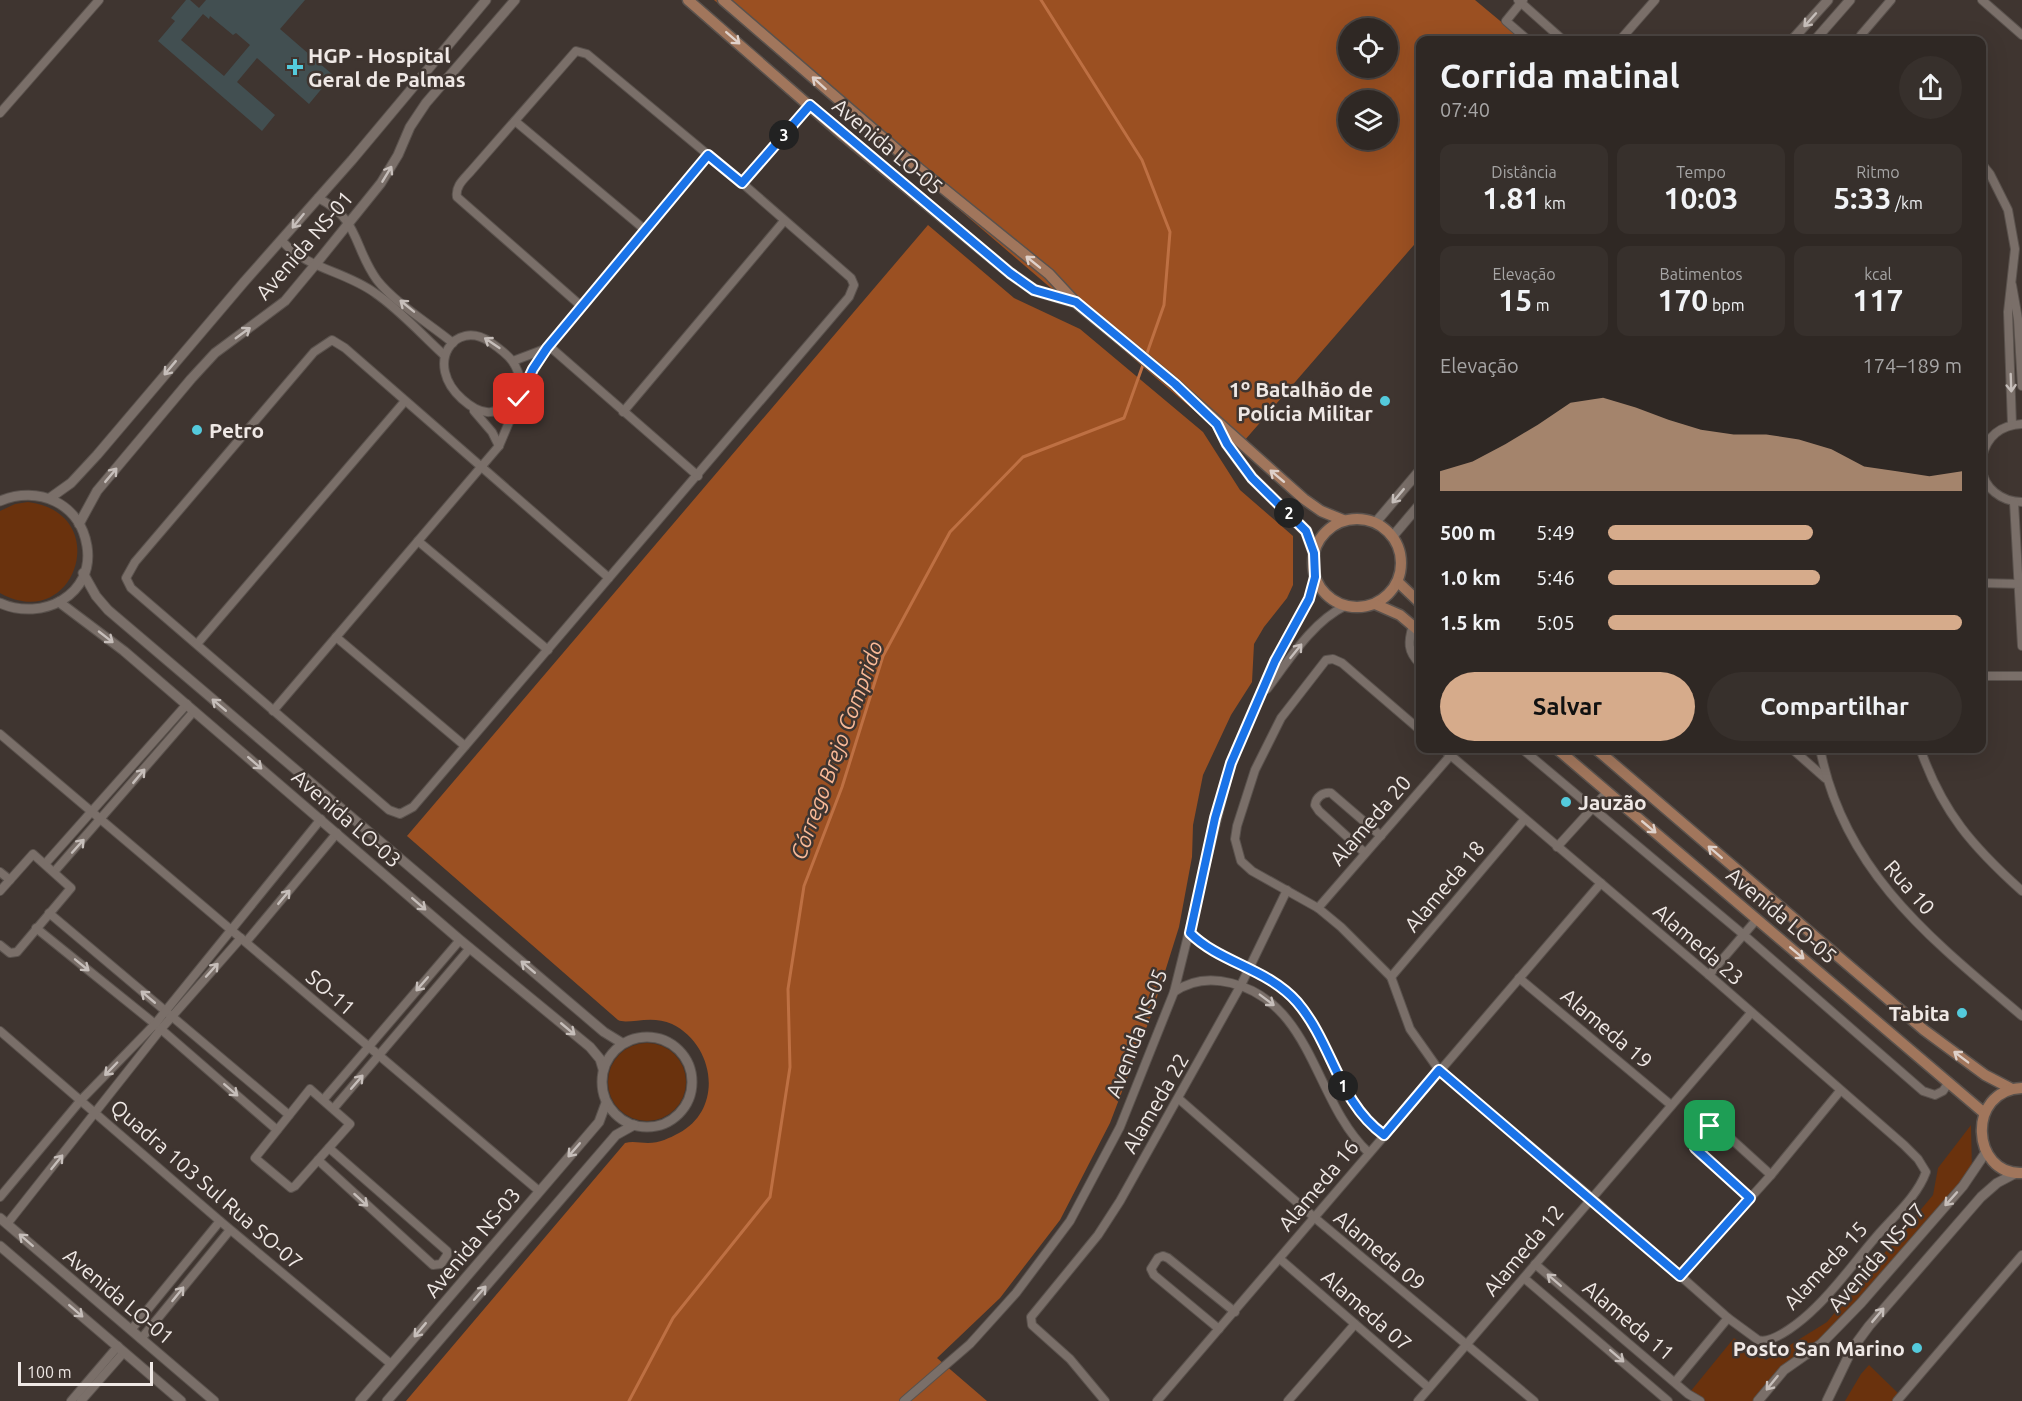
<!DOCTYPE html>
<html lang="pt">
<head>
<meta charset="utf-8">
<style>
  :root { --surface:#2f2824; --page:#37302c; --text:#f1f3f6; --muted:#a7a6a6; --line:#4a4441; --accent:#d6ab8b }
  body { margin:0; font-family:Ubuntu,sans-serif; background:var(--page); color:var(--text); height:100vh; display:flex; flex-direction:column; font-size:22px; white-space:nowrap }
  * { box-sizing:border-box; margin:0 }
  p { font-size:20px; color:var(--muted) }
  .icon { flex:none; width:33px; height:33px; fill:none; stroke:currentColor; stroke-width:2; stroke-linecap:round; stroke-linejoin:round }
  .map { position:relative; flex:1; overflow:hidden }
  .panel { position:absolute; left:1416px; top:36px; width:570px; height:717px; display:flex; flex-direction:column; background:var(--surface); border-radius:12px; box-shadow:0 6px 24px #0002,0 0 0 2px var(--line) }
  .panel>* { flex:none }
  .buttons { position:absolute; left:1338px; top:18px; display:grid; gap:12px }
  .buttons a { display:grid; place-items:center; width:60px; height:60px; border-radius:50%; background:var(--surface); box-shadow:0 6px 24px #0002,0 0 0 2px var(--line); font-size:30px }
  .scale { position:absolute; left:18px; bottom:15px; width:135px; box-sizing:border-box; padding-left:6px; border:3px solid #efe8e5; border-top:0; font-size:16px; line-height:21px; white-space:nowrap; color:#efe8e5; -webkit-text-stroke:4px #3f3530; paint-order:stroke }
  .pin { position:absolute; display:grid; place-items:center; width:51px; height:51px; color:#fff; margin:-26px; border-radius:12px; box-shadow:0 3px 9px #0006 }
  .km { position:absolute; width:30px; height:30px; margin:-15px; border-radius:50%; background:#222; color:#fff; font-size:16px; line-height:30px; text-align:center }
  .round { display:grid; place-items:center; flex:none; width:63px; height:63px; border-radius:32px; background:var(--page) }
  .summary { display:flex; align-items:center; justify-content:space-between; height:102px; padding:0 24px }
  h1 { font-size:33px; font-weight:600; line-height:45px }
  .metrics { display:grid; grid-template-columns:repeat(3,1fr); gap:9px; height:102px; padding:6px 24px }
  .metrics div { display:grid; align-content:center; border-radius:12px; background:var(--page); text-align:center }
  .metrics b { font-size:30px; font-weight:600 }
  .metrics small { font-size:16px; font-weight:400 }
  .metrics p { font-size:16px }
  .chart { height:168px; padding:12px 24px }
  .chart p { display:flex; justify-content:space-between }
  .chart svg { width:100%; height:108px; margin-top:6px; fill:var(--accent); opacity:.7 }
  .action { display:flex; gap:12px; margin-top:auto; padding:12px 24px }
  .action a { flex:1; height:69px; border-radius:36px; background:var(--accent); color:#111; font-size:24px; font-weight:600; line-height:69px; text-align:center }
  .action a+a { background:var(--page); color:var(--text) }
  ul { padding:0 24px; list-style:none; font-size:20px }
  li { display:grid; grid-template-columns:96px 72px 1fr; align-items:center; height:45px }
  li i { height:15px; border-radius:8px; background:var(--accent) }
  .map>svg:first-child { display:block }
  .green { fill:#6a320d }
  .forest { fill:#9b5022; fill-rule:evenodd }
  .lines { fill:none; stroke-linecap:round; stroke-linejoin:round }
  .stream { stroke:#be7043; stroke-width:3 }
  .building { fill:#424f51; fill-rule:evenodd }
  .minor-casing { stroke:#5a524d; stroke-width:10 }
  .tertiary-casing { stroke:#5a524d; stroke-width:11 }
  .secondary-casing { stroke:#5a524d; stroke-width:13 }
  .minor { stroke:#7a6f69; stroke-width:8 }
  .tertiary { stroke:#7a6f69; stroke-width:9 }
  .secondary { stroke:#a1765c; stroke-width:10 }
  .oneway { stroke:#c6beba }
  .oneway2 { stroke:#dfd1ca }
  .route-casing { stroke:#fff; stroke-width:12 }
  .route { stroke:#1a73e8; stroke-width:8 }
  .poi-dot { fill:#54cadc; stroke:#3f3530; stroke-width:2 }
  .labels { text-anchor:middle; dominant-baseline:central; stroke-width:5; stroke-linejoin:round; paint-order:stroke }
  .poi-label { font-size:21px; font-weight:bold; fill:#efe8e5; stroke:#3f3530; text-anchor:start }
  .street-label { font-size:21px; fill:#efe8e5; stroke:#3f3530 }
  .water-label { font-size:22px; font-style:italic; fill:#f9b997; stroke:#3f3530 }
</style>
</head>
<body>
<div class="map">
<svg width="2022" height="1401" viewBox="0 0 2022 1401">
  <rect width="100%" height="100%" fill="#3f3530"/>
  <g class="green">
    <path d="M28 502C115 513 75 635 0 593V511L15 504Z"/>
    <circle cx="647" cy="1082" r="39"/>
    <path d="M1971 1125 1972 1171 1848 1320 1788 1368 1757 1401H1705L1697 1399 1690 1392 1734 1338 1766 1360 1827 1322 1933 1195 1938 1168Z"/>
    <path d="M1869 1365 1901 1396 1897 1401H1845L1861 1374Z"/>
  </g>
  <g class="forest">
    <path d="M714 0H1475L1523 40H1420V238L1238 448ZM1348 28H1388V68H1348ZM1348 100H1388V140H1348Z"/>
    <path d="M928 225 1014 298 1080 329 1203 432 1240 490 1293 536V585L1287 598 1264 627 1254 644 1252 682 1231 715 1203 775 1193 825 1192 857 1179 927 1152 1013 1110 1123 1060 1220 1000 1298 937 1358 987 1401H406L625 1143C633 1141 640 1143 648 1143 659 1143 670 1138 679 1133 724 1109 715 1045 672 1024 651 1014 628 1025 618 1020L407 836Z"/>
  </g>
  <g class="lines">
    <g class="stream">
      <path d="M1041 0 1142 160 1170 232 1164 305 1146 356"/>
      <path d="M629 1401 673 1318 770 1197 790 1067 788 989 804 886 842 787 883 656 950 532 1023 457 1124 418 1144 362"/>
    </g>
  </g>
  <path class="building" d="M186 0H190L199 8 206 0H305L280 29 333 75 309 104 257 58 237 82 275 115 262 131 158 41 175 21 171 18ZM203 14 209 19 210 16 233 35 236 33 250 45 224 76 181 40Z"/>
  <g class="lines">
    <g class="minor-casing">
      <g id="minor">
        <path d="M1518 0 1563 40"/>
        <path d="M1523 0 1506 21 1528 40"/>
        <path d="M1982 0 2022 35"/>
        <path d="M1620 40 1655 0"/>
        <path d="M1859 40 1861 35 1891 0"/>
        <path d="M0 113 99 0"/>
        <path d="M515 121 644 229"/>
        <path d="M1982 164 1990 174 2008 210 2015 249 2008 312 2012 425"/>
        <path d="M742 183 810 105"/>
        <path d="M318 198C360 219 353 247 377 280 395 303 430 324 453 343"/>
        <path d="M282 241C307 269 345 271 375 293 400 310 422 335 444 355"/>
        <path d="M2012 285 2018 319 2022 386"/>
        <path d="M580 305 457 197C455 186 464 179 471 171L576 51 587 54 742 183 851 278 854 285 849 297 413 807 400 814 389 810 131 588 126 578 135 562 314 352 332 340 345 348 609 578"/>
        <path d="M549 346 698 476"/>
        <path d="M513 361 545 349"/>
        <path d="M519 399C495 414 484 419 462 399 423 364 455 318 490 342 512 357 517 363 523 389"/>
        <path d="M474 411 492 432 499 446"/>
        <path d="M623 412 784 221"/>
        <path d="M1982 457C1987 436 2001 425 2022 424"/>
        <path d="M1982 468C1983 488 2002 502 2022 502"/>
        <path d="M2014 502 2022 646"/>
        <path d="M418 541 548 650"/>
        <path d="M1982 583 2022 584"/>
        <path d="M1413 625C1408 642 1407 651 1420 664"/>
        <path d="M336 637 465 746"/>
        <path d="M197 644 405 401"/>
        <path d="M1982 676H2022"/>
        <path d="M1267 689C1289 660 1312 622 1345 606"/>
        <path d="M273 711 499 446 523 389 547 348 708 155"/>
        <path d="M1420 730 1342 663 1333 659 1326 660 1281 718 1255 770 1237 826 1235 839 1241 861 1252 871 1318 908 1341 927 1391 977 1410 1029 1439 1070 1591 1197 1728 1318 1758 1340C1774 1345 1805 1318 1816 1307 1838 1286 1856 1260 1876 1237 1893 1217 1917 1197 1926 1172L1918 1159 1904 1145 1709 975 1442 748"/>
        <path d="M0 734 539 1191"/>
        <path d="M1521 748 1744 935 1923 1091 1935 1095 1943 1091 1949 1082"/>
        <path d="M1791 748 1825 778"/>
        <path d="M1820 748C1843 871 1932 940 2022 1016"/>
        <path d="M1920 748C1942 812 1973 847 2022 891"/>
        <path d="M1557 847 1607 792"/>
        <path d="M1365 853 1319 811 1315 805C1316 797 1323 792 1331 793L1381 836"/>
        <path d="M45 864 187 704"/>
        <path d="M0 872 10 880"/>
        <path d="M54 872 194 711"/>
        <path d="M0 891 33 854 71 888 17 952 10 953 0 945"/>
        <path d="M1318 908 1450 756"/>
        <path d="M49 913 289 1115"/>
        <path d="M36 928 155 1024 277 1130"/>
        <path d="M1190 933C1219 963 1267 968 1297 1002 1333 1044 1339 1102 1384 1135"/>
        <path d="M246 942 337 833"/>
        <path d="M1709 975 1757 919"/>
        <path d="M1391 977 1524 820"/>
        <path d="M1519 978 1671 1105"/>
        <path d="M1174 992C1191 980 1211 978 1231 983 1313 1003 1314 1101 1368 1152"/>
        <path d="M0 1031 220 1221 391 1364"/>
        <path d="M310 1089 350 1124 295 1186 291 1188 255 1158Z"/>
        <path d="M324 1099 460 940"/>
        <path d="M1179 1099 1315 1218 1534 1401"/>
        <path d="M334 1108 470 948"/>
        <path d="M318 1160 433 1265 441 1264 447 1255V1251L329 1148"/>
        <path d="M0 1197 81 1100 155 1024 321 819"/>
        <path d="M1751 1198 1698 1153C1691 1140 1701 1133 1711 1126H1717L1771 1175"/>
        <path d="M7 1224 161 1029 241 938"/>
        <path d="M1280 1259 1429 1388"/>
        <path d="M1535 1264 1688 1394 1700 1401"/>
        <path d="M1680 1276 1771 1175 1840 1091"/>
        <path d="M1524 1278 1668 1401"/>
        <path d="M1219 1329 1154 1275 1151 1269 1158 1258 1163 1256 1168 1258 1235 1312"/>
        <path d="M131 1330 220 1221"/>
        <path d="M141 1339 230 1230"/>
        <path d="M1675 1382 1728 1318"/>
        <path d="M71 1401 118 1346"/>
        <path d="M81 1401 124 1352"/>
        <path d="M904 1401 970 1344 1016 1293 1070 1221 1120 1127 1174 992 1231 763 1275 661 1309 599 1315 577"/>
        <path d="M1105 1401 1070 1359 1032 1325 1031 1317 1098 1235 1120 1201 1241 985 1287 890"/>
        <path d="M1157 1401 1601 883"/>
        <path d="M1288 1401 1355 1324"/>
        <path d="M1418 1401 1751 1013"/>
        <path d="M1897 1401 2022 1255"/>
      </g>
    </g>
    <g class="tertiary-casing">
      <g id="tertiary">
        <path d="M1792 40 1828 0"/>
        <path d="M1815 40 1850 0"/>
        <path d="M50 498 71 483 97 455 244 282 352 160 486 0"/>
        <path d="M0 501C38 485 80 503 87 546 95 595 42 622 0 603"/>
        <path d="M1376 522 1420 470"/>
        <path d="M79 524 97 491 191 379 215 353 285 301 315 265 381 183 398 155 410 127 426 103 515 0"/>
        <path d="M1393 536 1420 504"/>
        <path d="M83 573 96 596 108 610 604 1032 622 1043"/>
        <path d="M59 602 124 651 460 940 590 1047 600 1059 603 1069"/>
        <circle cx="647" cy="1082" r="45"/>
        <path d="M0 1218 214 1401"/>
        <path d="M0 1246 181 1401"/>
        <path d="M360 1401 599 1122 606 1103"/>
        <path d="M387 1401 616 1135 634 1125"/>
        <path d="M1758 1401 1784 1370 1821 1344 1861 1303 1963 1186 1986 1152"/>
        <path d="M1827 1401 1852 1349 1869 1326 1981 1197 1997 1183 2016 1173"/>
      </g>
    </g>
    <g class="secondary-casing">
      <g id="secondary">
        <path d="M688 0 844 136 1010 273 1034 290 1075 302"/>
        <path d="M723 0 918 168 1049 274 1075 302 1175 384 1304 499 1321 511 1343 520"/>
        <path d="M1218 425 1227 444 1252 478 1306 531 1314 553"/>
        <circle cx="1357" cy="563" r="44"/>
        <path d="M1398 582 1420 603"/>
        <path d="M1375 604 1400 615 1420 632"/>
        <path d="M1556 748 1983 1112"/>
        <path d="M1595 748 1924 1030 1985 1075 2010 1088"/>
        <path d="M2022 1088C1966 1090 1971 1175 2022 1173"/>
      </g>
    </g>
    <use href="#minor" class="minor"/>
    <use href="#tertiary" class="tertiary"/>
    <use href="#secondary" class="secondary"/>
  </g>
  <defs><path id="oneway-shaft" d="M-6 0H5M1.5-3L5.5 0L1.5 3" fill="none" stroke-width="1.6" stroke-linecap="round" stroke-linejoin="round" transform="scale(1.5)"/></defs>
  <g class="oneway">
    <use href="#oneway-shaft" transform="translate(1810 20) rotate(132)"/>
    <use href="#oneway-shaft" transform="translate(387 174) rotate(-59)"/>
    <use href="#oneway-shaft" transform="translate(298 221) rotate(129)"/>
    <use href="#oneway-shaft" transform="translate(407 306) rotate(-141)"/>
    <use href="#oneway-shaft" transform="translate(243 333) rotate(-36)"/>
    <use href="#oneway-shaft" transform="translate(492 343) rotate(-146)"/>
    <use href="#oneway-shaft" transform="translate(170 368) rotate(130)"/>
    <use href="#oneway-shaft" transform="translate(2011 383) rotate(88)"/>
    <use href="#oneway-shaft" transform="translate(111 475) rotate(-50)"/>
    <use href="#oneway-shaft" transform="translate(1398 496) rotate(130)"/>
    <use href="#oneway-shaft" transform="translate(106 637) rotate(38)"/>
    <use href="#oneway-shaft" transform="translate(1296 651) rotate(-51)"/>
    <use href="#oneway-shaft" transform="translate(219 705) rotate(-140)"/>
    <use href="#oneway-shaft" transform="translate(255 763) rotate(41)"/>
    <use href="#oneway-shaft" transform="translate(139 776) rotate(-50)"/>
    <use href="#oneway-shaft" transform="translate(78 846) rotate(-48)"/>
    <use href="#oneway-shaft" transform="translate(284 897) rotate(-50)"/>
    <use href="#oneway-shaft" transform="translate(419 904) rotate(41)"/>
    <use href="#oneway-shaft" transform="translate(82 965) rotate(39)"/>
    <use href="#oneway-shaft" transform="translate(528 967) rotate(-140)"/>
    <use href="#oneway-shaft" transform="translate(212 970) rotate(-48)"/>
    <use href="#oneway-shaft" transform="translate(422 984) rotate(131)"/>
    <use href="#oneway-shaft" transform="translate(148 997) rotate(-140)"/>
    <use href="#oneway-shaft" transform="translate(1267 1000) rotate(37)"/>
    <use href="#oneway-shaft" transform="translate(568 1029) rotate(40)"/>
    <use href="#oneway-shaft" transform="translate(111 1069) rotate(134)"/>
    <use href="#oneway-shaft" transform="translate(357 1082) rotate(-49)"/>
    <use href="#oneway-shaft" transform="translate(231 1090) rotate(41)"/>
    <use href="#oneway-shaft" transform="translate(574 1150) rotate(131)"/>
    <use href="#oneway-shaft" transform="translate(57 1162) rotate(-51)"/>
    <use href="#oneway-shaft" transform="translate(1951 1199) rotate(132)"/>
    <use href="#oneway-shaft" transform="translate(361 1200) rotate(42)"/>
    <use href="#oneway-shaft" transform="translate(26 1240) rotate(-139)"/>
    <use href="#oneway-shaft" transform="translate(1554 1280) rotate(-139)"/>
    <use href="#oneway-shaft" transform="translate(480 1293) rotate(-49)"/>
    <use href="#oneway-shaft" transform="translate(178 1294) rotate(-51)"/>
    <use href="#oneway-shaft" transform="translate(76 1311) rotate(41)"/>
    <use href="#oneway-shaft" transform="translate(1878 1315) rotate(-50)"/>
    <use href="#oneway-shaft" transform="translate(420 1330) rotate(130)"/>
    <use href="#oneway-shaft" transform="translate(1617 1356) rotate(41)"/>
    <use href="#oneway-shaft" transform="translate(1772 1383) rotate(129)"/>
  </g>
  <g class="oneway2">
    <use href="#oneway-shaft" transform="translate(733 38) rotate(41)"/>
    <use href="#oneway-shaft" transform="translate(819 83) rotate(-138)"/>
    <use href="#oneway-shaft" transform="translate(1033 262) rotate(-141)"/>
    <use href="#oneway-shaft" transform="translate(1277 476) rotate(-140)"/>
    <use href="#oneway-shaft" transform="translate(1649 827) rotate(40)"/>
    <use href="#oneway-shaft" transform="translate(1715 852) rotate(-139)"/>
    <use href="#oneway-shaft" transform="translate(1797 953) rotate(40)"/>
    <use href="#oneway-shaft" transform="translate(1961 1057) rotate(-143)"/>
  </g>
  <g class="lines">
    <g class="route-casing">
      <path id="route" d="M519 399 533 369 547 348 708 155 742 183 810 105 1010 273 1034 290 1076 302 1175 384 1217 424 1227 444 1252 478 1306 531 1314 553 1315 577 1309 599 1275 661 1231 763 1215 818 1190 933C1220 963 1267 968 1297 1002 1333 1044 1338 1102 1384 1135L1439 1070 1680 1276 1750 1198 1695 1148 1696 1139 1710 1126"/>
    </g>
    <use href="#route" class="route"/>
  </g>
  <g class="poi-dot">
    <path d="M292 58h6v6h6v6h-6v6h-6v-6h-6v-6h6z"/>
    <circle cx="1385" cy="401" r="6"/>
    <circle cx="197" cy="430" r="6"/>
    <circle cx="1566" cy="802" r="6"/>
    <circle cx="1962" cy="1013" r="6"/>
    <circle cx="1917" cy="1348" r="6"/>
  </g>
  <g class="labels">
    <g class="poi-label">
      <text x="308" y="55">HGP - Hospital<tspan x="308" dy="24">Geral de Palmas</tspan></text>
      <text x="1373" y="389" text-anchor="end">1º Batalhão de<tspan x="1373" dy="24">Polícia Militar</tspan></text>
      <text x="209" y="430">Petro</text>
      <text x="1578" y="802">Jauzão</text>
      <text x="1950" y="1013" text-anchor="end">Tabita</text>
      <text x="1905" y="1348" text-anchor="end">Posto San Marino</text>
    </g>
    <g class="street-label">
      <text transform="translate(888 146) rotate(40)">Avenida LO-05</text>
      <text transform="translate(304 245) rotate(-49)">Avenida NS-01</text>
      <text transform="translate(347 818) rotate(41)">Avenida LO-03</text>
      <text transform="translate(1370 820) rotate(-49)">Alameda 20</text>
      <text transform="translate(1444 886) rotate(-50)">Alameda 18</text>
      <text transform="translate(1910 887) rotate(49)">Rua 10</text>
      <text transform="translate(1782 915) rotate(40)">Avenida LO-05</text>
      <text transform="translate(1699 944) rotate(41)">Alameda 23</text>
      <text transform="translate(331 992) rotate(41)">SO-11</text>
      <text transform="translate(1607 1028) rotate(40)">Alameda 19</text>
      <text transform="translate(1136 1033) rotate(-69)">Avenida NS-05</text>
      <text transform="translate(1155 1103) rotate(-60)">Alameda 22</text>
      <text transform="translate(207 1184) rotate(41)">Quadra 103 Sul Rua SO-07</text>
      <text transform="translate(1318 1185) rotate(-50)">Alameda 16</text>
      <text transform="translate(472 1242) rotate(-50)">Avenida NS-03</text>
      <text transform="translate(1380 1250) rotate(40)">Alameda 09</text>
      <text transform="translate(1523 1250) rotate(-50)">Alameda 12</text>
      <text transform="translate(1876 1257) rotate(-49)">Avenida NS-07</text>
      <text transform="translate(1825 1265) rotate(-47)">Alameda 15</text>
      <text transform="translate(119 1296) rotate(40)">Avenida LO-01</text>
      <text transform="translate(1367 1310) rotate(41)">Alameda 07</text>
      <text transform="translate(1629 1320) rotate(40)">Alameda 11</text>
    </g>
    <g class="water-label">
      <text transform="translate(836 750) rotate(-70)">Córrego Brejo Comprido</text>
    </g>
  </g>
</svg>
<div class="buttons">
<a><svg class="icon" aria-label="locate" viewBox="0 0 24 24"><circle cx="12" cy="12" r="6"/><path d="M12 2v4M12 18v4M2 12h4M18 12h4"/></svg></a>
<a><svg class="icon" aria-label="layers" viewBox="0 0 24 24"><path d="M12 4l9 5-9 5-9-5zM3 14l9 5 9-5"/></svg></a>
</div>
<div class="scale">100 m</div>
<div class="pin" style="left:1710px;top:1126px;background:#1e9e55"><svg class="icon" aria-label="arrive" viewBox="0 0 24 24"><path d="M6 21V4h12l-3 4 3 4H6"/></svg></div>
<div class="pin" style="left:519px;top:399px;background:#d93025"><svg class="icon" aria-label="check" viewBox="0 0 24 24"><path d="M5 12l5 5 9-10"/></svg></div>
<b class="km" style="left:1343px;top:1086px">1</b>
<b class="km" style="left:1289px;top:513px">2</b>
<b class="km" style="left:784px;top:135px">3</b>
<section class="panel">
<div class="summary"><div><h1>Corrida matinal</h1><p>07:40</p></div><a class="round"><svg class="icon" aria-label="share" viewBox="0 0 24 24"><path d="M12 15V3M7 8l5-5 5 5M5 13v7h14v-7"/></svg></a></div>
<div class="metrics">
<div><p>Distância</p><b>1.81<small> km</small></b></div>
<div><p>Tempo</p><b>10:03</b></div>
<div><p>Ritmo</p><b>5:33<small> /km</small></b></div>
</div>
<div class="metrics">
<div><p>Elevação</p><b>15<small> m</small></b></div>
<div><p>Batimentos</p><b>170<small> bpm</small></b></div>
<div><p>kcal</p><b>117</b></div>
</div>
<div class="chart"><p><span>Elevação</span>174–189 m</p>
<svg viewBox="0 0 160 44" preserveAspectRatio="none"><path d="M0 44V36L10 32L20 25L30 17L40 8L50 6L60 10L70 15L80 19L90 21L100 21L110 23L120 27L130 34L140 36L150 38L160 36V44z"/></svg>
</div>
<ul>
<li><b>500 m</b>5:49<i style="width:58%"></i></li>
<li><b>1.0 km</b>5:46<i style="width:60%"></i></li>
<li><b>1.5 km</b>5:05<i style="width:100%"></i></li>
</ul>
<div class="action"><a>Salvar</a><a>Compartilhar</a></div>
</section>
</div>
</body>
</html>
